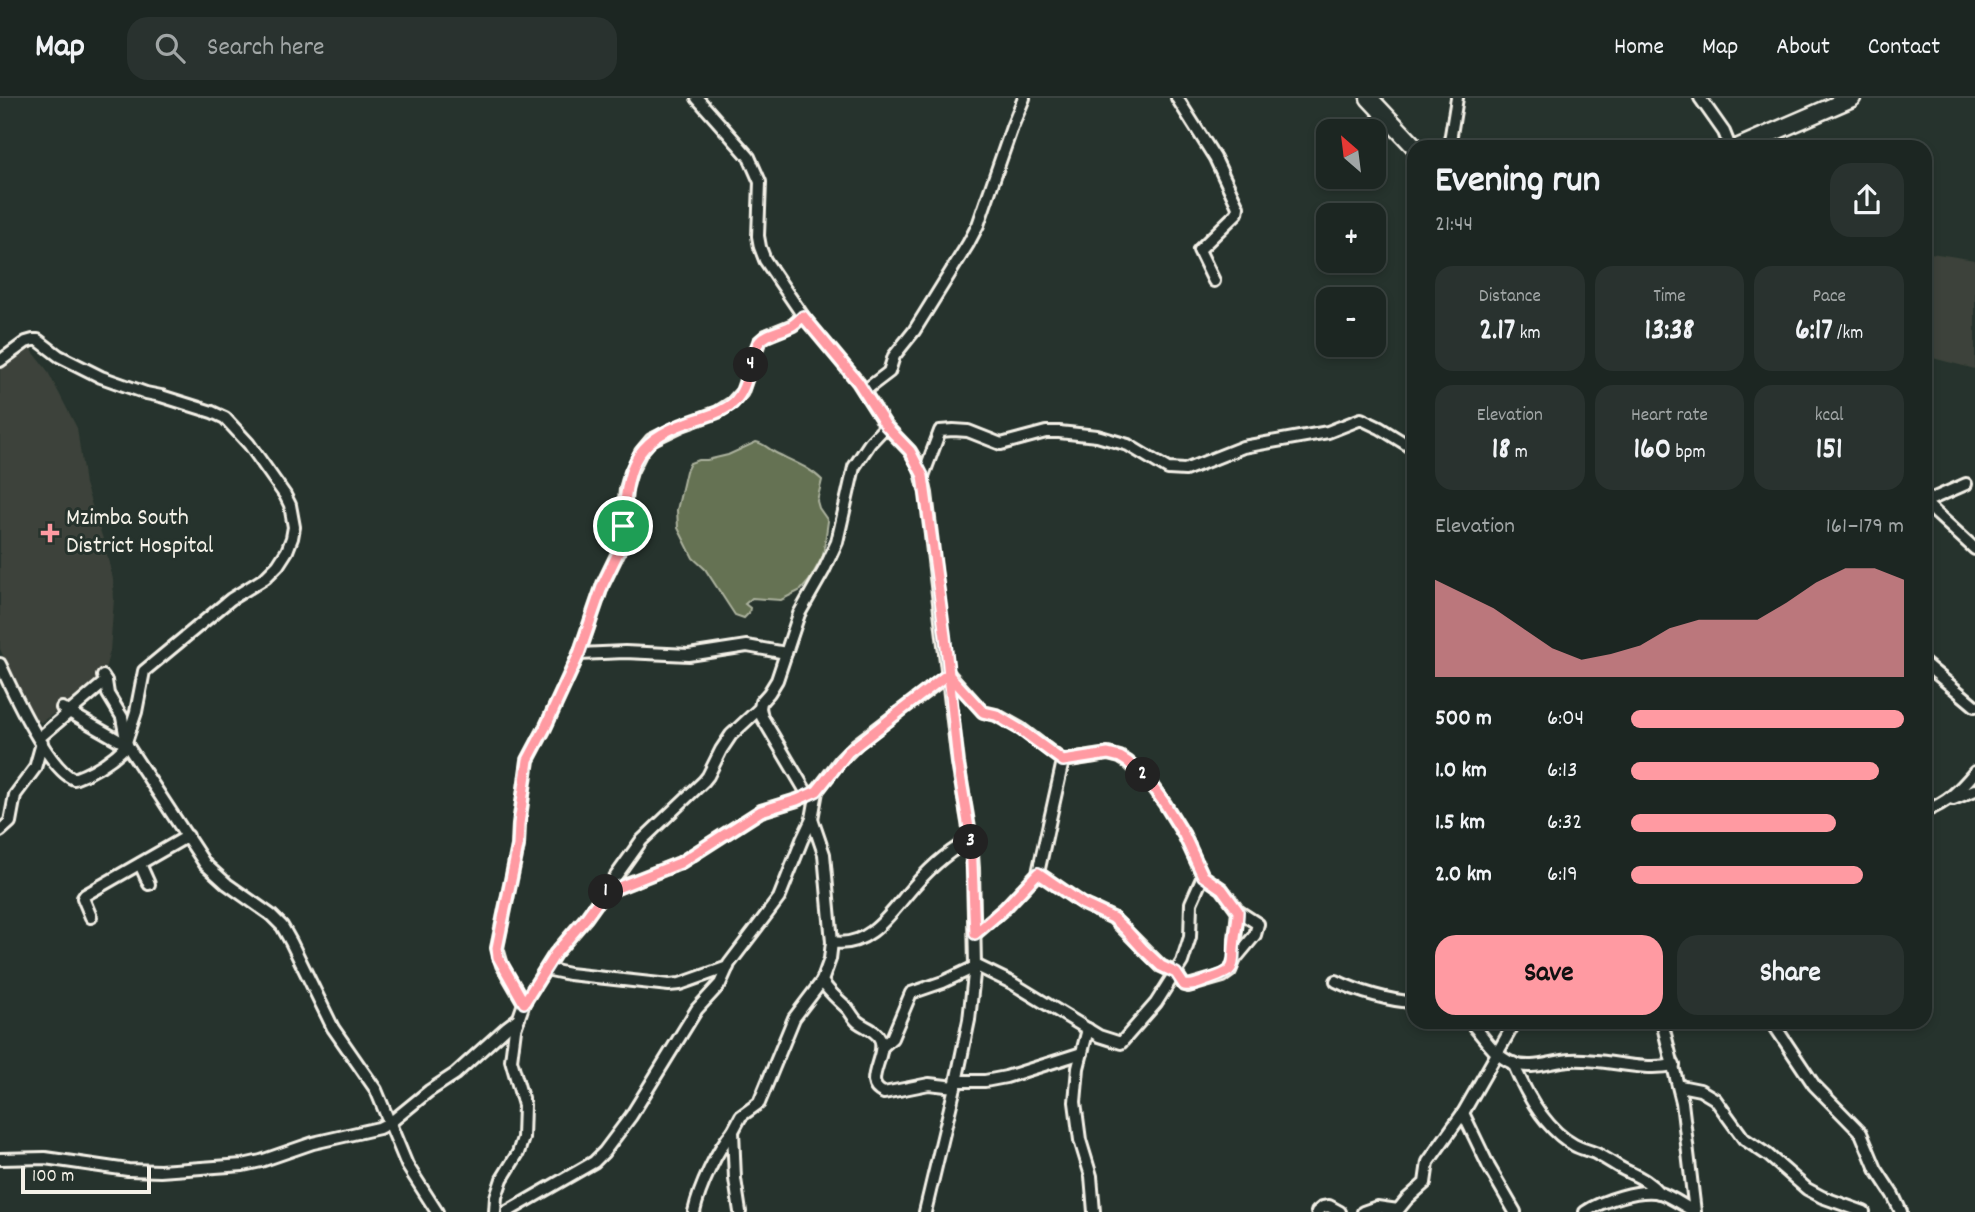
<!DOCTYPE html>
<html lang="en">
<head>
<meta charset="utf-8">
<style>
  :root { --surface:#1c2622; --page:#29322f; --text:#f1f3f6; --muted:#a0a5a5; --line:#3a4340; --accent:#ff9aa2 }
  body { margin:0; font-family:Dekko,sans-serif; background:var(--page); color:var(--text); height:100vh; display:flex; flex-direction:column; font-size:26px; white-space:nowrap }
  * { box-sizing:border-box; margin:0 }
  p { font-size:23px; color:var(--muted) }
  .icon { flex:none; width:38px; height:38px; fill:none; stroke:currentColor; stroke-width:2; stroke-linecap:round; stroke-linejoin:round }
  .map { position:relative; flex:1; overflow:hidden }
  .sheet { position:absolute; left:1407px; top:42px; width:525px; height:889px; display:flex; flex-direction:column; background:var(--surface); border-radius:21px; box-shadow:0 4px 10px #0003,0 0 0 2px var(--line) }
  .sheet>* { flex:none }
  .needle { width:46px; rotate:332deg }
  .tools { position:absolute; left:1316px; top:21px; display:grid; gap:14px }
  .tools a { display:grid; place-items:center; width:70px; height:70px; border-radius:14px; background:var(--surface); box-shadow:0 4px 10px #0003,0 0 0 2px var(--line); font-size:35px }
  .scale { position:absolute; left:21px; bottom:18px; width:130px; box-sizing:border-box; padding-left:7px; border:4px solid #f4f1e8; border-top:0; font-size:19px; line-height:24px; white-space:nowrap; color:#f4f1e8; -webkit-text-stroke:5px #26332d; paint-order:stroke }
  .pin { position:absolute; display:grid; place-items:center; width:60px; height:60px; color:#fff; margin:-30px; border:4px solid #fff; border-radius:50%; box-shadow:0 2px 7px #0007 }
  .km { position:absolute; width:35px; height:35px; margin:-18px; border-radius:50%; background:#222; color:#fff; font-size:19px; line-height:35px; text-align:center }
  .round { display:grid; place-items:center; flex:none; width:74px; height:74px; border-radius:21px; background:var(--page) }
  .headline { display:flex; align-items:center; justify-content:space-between; height:119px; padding:0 28px }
  h1 { font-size:38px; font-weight:700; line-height:52px }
  .stats { display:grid; grid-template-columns:repeat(3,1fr); gap:10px; height:119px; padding:7px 28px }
  .stats div { display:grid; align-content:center; border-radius:18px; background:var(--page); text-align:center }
  .stats b { font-size:30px; font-weight:700 }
  .stats small { font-size:19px; font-weight:400 }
  .stats p { font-size:19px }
  .chart { height:196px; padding:14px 28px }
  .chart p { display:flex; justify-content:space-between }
  .chart svg { width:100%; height:126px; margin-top:7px; fill:var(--accent); opacity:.7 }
  .button { display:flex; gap:14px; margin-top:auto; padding:14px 28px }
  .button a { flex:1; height:80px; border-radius:21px; background:var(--accent); color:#111; font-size:28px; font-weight:700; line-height:80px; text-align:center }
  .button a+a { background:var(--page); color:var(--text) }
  ul { padding:0 28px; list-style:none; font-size:23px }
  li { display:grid; grid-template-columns:112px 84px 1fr; align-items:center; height:52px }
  li i { height:18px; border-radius:9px; background:var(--accent) }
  header { display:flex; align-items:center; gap:42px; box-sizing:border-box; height:98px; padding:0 35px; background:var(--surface); border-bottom:2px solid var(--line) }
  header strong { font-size:33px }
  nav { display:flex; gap:38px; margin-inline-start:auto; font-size:24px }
  .search { width:490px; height:63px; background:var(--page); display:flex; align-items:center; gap:18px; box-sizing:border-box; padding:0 24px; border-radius:21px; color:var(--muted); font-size:26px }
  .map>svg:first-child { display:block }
  .built { fill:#3c433a }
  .green { fill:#657253; stroke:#acb29e; stroke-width:2 }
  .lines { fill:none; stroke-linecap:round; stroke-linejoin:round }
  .street-casing { stroke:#f4f1e8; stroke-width:16 }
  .primary-casing { stroke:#f4f1e8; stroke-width:21 }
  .street { stroke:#26332d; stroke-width:10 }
  .primary { stroke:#26332d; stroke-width:16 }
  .route-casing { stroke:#fff; stroke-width:14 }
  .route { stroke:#ff9aa2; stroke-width:9 }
  .poi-dot { fill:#ff9aa2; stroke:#26332d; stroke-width:2.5 }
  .labels { text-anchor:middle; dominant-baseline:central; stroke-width:6; stroke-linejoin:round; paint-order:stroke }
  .poi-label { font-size:24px; fill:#f4f1e8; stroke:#26332d; text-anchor:start }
</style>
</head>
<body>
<header>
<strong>Map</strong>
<div class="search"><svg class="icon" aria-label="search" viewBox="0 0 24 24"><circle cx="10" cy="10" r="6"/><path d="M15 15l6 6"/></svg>Search here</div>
<nav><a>Home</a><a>Map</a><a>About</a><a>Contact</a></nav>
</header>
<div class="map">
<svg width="1975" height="1114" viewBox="0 0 1975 1114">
  <rect width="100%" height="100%" fill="#26332d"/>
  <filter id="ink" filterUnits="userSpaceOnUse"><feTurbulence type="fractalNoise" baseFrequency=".0143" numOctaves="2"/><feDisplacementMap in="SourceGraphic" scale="14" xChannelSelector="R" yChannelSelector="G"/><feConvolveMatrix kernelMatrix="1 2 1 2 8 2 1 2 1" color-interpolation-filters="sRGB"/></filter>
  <g filter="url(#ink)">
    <g class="built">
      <path d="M1925 154 1975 162V271L1925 258Z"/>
      <path d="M28 247 47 272 77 330 85 386 103 441 113 481 114 501 110 553 103 578 97 587 41 624 32 621 0 551V268Z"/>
    </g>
    <path class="green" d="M756 344C765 346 768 351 776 355 792 363 809 369 822 382L817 403 819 410 828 423 823 458 809 483 801 492 781 502 752 500 745 506 750 510 749 515 744 520 735 517 705 471 693 460 678 430 677 412 686 373 690 365 698 362H707L728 357Z"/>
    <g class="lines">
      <g class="street-casing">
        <g id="street">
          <path d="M697 0 749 59 760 84 758 138 760 149 765 162 803 218 858 284 886 328 910 353 920 370 926 395 958 665 971 742 973 770 975 867 969 922 955 989 925 1114"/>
          <path d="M1177 0 1215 60 1238 109 1237 115 1199 152 1214 183"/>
          <path d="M1700 0 1724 34 1730 49"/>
          <path d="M1449 49 1457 0"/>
          <path d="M0 263 26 244 33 242H38L59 258 101 279 146 295 161 298 212 314 225 320 249 346 285 397 290 407 294 429 292 440 287 453 278 467 265 480 231 501 144 573 136 614 127 641"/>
          <path d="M864 293 889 274 894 258 914 233 968 146 978 127 1012 29 1024 0"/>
          <path d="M923 378 940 333 953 332 968 333 1001 346 1046 334H1059L1097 338 1128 347 1168 371 1185 372 1243 349 1328 334 1361 321 1380 330 1414 351"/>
          <path d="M1925 404 1966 386"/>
          <path d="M1925 405 1975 451"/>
          <path d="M579 556 625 554 689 557 747 548 786 555"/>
          <path d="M0 566C12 592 48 671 74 681 94 674 112 662 127 647L122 619 108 596 106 583 103 578"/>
          <path d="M1925 566 1975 608"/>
          <path d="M62 610 127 647 205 766 227 786 271 817 282 828 291 844 333 930 376 992 407 1067 437 1114"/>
          <path d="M760 610 762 619 808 697"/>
          <path d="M39 640 106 583"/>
          <path d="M1063 663 1108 656 1120 659 1128 664 1149 684 1165 706 1184 737 1203 778 1222 791 1238 813 1258 826 1255 837 1235 861"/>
          <path d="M1953 701 1975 692"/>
          <path d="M1925 713C1948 704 1959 693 1975 674"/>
          <path d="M812 721 824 756 832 844 830 861 822 883C829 895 838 901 848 911 851 915 854 921 858 924 866 930 876 932 880 941 888 958 860 986 884 995L929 986 955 989"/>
          <path d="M0 733 10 724 15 697 35 670 42 645"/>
          <path d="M140 766 149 786"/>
          <path d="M1038 775 1083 806 1113 820 1161 868 1176 875 1184 887 1188 888 1223 878 1230 873 1235 861V841L1238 813"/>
          <path d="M604 795 680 765 761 713 797 702 817 693"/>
          <path d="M91 819 83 800 85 797 188 738"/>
          <path d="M832 844C871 851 893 811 915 787 931 769 949 752 971 742"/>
          <path d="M975 867 1012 885 1099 938 1121 945 1156 905 1182 864 1190 839 1191 805 1203 778"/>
          <path d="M546 871 569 876 669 887 680 886 728 869"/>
          <path d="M1336 883C1356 893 1393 904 1414 904"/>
          <path d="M524 905 502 867 497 850 518 748 519 726 528 662 545 630 579 556 603 486 619 453 622 437 626 391 631 374 641 354 651 342 682 327 718 314 732 305 742 294 759 244 766 238 793 227 803 218"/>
          <path d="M1470 924C1484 938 1493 957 1512 965 1532 973 1551 963 1571 962 1606 960 1639 974 1674 967"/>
          <path d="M1662 924 1682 1004 1695 1114"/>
          <path d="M1772 924 1814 987 1861 1035 1876 1071 1893 1097 1901 1114"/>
          <path d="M1088 931 1078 970 1075 1004 1080 1042 1091 1078 1094 1114"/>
          <path d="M882 949 892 940 911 895 943 884 975 869"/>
          <path d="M1513 965C1526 996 1545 1031 1574 1047 1581 1051 1588 1052 1595 1055 1603 1059 1611 1064 1619 1069 1635 1078 1646 1080 1659 1095"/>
          <path d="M957 983H985L1006 979 1082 955"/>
          <path d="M1680 988 1700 992 1715 1001 1744 1041 1768 1057 1807 1091 1822 1099 1864 1114"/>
          <path d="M1463 1015 1489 1069 1515 1114"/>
          <path d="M0 1061 45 1060 128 1072 160 1073 243 1067 261 1063 313 1045 379 1030 391 1024 429 993 455 976 507 929 519 920"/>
          <path d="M495 1114 496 1099 502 1081 518 1055 523 1040 524 1007 511 962 515 931 524 905 555 856 586 820 641 743 704 683 708 678 721 652 731 637 760 610 761 604 769 595 777 582 799 516 824 472 837 444 854 369 870 345 886 328"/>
          <path d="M507 1114 594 1064 604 1054 631 1018 697 911 720 886 729 866 779 800 802 742 812 721 817 693 840 663 857 646 949 576 983 614 996 617 1021 631 1063 663 1038 775 1005 810 975 836"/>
          <path d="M694 1114C699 1091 717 1051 733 1033"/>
          <path d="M740 1114 735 1081 733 1033 741 1018 759 1005 794 920 822 883"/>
          <path d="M1317 1114 1323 1109 1329 1108 1340 1114"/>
          <path d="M1363 1114 1377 1109 1398 1112 1407 1101 1425 1085 1428 1064 1463 1015 1515 924"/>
          <path d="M1585 1114C1601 1103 1640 1090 1660 1095 1670 1098 1684 1108 1694 1113"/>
        </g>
      </g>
      <g class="primary-casing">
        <g id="primary">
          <path d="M1369 0 1415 49"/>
          <path d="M1739 49 1852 0"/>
        </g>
      </g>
      <use href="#street" class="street"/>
      <use href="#primary" class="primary"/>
    </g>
  </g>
  <g class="lines" filter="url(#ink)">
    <g class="route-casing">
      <path id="route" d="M623 428 619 453 603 486 579 556 545 630 528 662 519 726 518 748 497 850 498 859 524 905 555 856 586 820 604 795 680 765 761 713 797 702 817 693 848 654 948 576 983 614 996 617 1021 632 1063 663 1108 656 1120 659 1128 664 1149 684 1165 706 1184 737 1203 778 1222 791 1238 813C1238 822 1236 831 1235 840 1231 873 1240 871 1205 883 1197 886 1192 888 1184 887L1176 875 1161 868 1142 850 1125 831 1113 820 1083 806 1038 775 1005 810 975 836 971 742 958 665 945 538 923 378 910 353 886 328 858 284 803 218C799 222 795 226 791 228 781 234 764 235 758 246 747 264 750 289 733 305 721 315 704 319 689 324 631 344 627 371 623 428"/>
    </g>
    <use href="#route" class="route"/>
  </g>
  <path class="poi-dot" d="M46.5 424.5h7v7h7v7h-7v7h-7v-7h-7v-7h7z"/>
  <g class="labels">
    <g class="poi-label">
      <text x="66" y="421">Mzimba South<tspan x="66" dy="28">District Hospital</tspan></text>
    </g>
  </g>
</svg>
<div class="tools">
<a><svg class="needle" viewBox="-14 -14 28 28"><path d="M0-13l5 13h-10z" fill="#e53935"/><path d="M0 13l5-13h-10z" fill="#a0a5a5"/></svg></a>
<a>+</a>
<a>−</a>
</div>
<div class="scale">100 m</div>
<div class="pin" style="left:623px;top:428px;background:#1e9e55"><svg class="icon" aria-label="arrive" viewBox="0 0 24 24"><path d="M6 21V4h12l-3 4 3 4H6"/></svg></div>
<b class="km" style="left:606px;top:794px">1</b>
<b class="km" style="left:1143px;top:677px">2</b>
<b class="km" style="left:971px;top:744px">3</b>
<b class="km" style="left:751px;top:267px">4</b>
<section class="sheet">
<div class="headline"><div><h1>Evening run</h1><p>21:44</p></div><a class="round"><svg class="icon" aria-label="share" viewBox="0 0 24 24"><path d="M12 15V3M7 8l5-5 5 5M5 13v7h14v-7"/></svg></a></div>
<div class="stats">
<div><p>Distance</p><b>2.17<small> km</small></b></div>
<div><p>Time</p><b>13:38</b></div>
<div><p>Pace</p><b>6:17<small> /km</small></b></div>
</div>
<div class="stats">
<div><p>Elevation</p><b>18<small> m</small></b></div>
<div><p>Heart rate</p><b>160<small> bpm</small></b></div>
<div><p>kcal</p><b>151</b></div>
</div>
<div class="chart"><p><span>Elevation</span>161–179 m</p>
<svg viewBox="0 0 160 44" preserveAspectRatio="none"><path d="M0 44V10L10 15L20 20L30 27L40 34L50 38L60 36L70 33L80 27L90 24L100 24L110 24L120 18L130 11L140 6L150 6L160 10V44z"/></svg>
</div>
<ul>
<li><b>500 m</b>6:04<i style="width:100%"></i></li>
<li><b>1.0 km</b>6:13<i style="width:91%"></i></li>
<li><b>1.5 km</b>6:32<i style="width:75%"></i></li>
<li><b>2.0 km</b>6:19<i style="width:85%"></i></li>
</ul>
<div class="button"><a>Save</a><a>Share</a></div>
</section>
</div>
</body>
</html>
